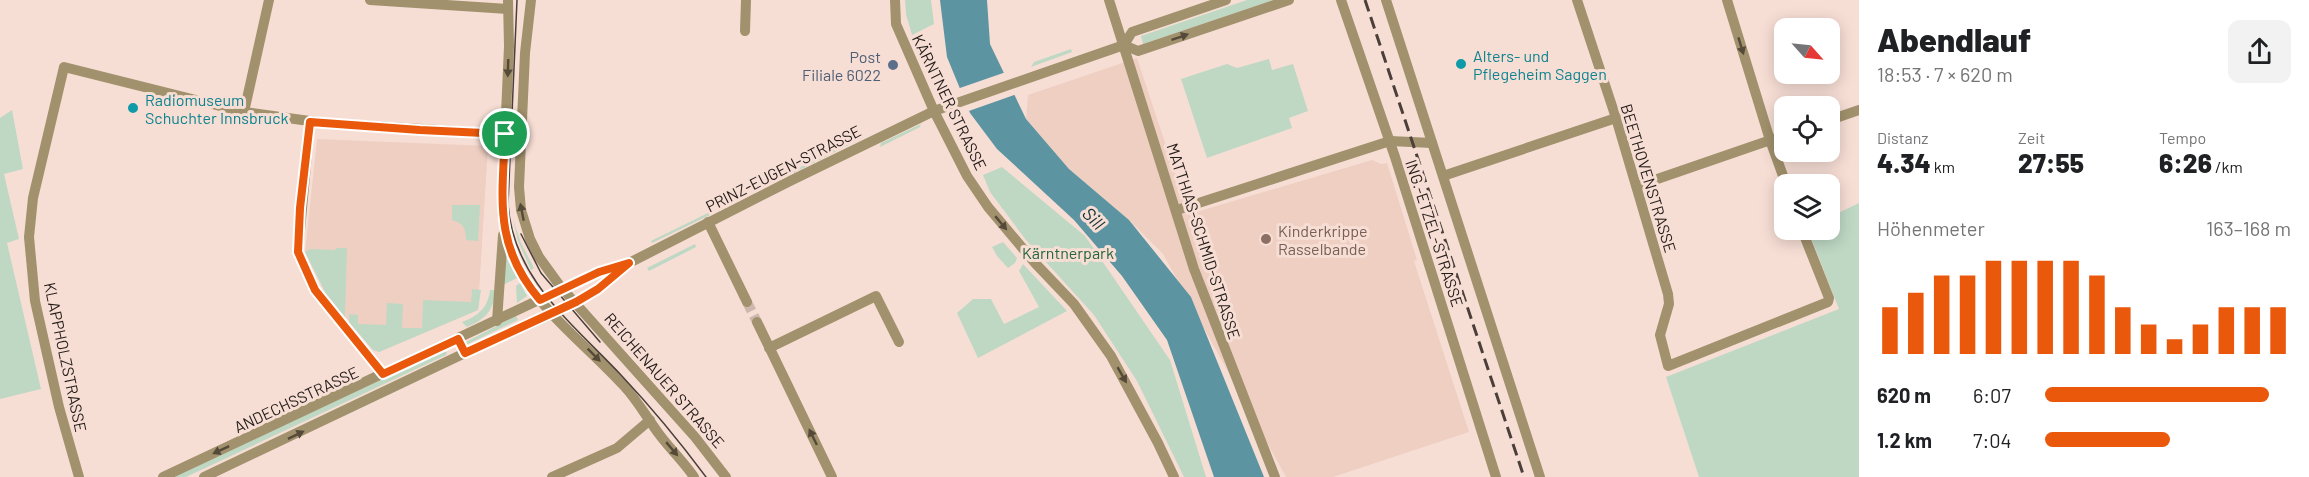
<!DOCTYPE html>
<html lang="de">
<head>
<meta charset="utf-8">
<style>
  :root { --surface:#fff; --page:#f2f2f2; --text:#202124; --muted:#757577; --accent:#ea580c }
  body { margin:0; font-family:Barlow,sans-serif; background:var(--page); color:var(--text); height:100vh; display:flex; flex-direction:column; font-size:22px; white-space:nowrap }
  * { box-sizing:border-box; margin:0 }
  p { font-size:20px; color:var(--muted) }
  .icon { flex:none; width:33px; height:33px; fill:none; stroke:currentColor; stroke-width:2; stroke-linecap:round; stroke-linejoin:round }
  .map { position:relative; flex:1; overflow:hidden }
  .details { display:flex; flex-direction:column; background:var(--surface); width:450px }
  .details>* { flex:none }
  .needle { width:39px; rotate:117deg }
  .fabs { position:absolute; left:1774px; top:18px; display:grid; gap:12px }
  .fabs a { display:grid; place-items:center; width:66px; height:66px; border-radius:12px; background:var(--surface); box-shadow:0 3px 15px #0003; font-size:30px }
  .pin { position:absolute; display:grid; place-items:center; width:51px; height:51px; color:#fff; margin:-26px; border:3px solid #fff; border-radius:50%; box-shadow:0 2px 6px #0007 }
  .round { display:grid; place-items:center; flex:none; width:63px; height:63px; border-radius:12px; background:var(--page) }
  .head { display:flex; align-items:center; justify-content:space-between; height:102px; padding:0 18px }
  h1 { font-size:33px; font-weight:800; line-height:45px }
  .figures { display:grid; grid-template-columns:repeat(3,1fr); gap:9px; height:102px; padding:6px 18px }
  .figures div { display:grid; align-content:center }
  .figures b { font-size:26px; font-weight:800 }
  .figures small { font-size:16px; font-weight:400 }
  .figures p { font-size:16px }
  .chart { height:168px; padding:12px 18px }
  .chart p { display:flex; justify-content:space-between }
  .chart svg { width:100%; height:108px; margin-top:6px; stroke:var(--accent); stroke-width:6 }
  ul { padding:0 18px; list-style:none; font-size:20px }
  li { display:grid; grid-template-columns:96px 72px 1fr; align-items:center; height:45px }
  li i { height:15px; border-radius:8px; background:var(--accent) }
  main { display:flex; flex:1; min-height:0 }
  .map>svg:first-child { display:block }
  .built { fill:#efcfc2 }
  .green { fill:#bed8c4 }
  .water { fill:#5c94a1 }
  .pier { fill:#f7ded5 }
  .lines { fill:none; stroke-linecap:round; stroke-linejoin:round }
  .minor-tunnel { stroke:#cdb7af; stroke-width:10; stroke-dasharray:10 5; stroke-linecap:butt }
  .minor { stroke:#a1916c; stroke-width:10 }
  .tram { stroke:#4b3f3a; stroke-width:1.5 }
  .rail { stroke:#4b3f3a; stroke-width:3; stroke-dasharray:12 6; stroke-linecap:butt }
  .oneway { fill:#554a39 }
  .route-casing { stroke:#fff; stroke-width:12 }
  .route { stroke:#ea580c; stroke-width:8 }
  .culture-dot { fill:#0f9aa8; stroke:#f7ded5; stroke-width:2 }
  .service-dot { fill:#5c6f8a; stroke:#f7ded5; stroke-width:2 }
  .education-dot { fill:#8d6e63; stroke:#f7ded5; stroke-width:2 }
  .labels { text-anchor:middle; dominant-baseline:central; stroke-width:6; stroke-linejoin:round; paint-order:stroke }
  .culture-label { font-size:16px; fill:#0d838f; stroke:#f7ded5; text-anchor:start }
  .service-label { font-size:16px; fill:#4e5e75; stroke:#f7ded5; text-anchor:end }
  .street-label { font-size:16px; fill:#231b17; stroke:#f7ded5 }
  .education-label { font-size:16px; fill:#785e54; stroke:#f7ded5; text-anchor:start }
  .park-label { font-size:16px; fill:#25643c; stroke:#f7ded5 }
  .water-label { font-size:18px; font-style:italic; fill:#112e35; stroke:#f7ded5 }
</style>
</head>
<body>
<main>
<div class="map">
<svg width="1859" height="477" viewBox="0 0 1859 477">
  <rect width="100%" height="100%" fill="#f7ded5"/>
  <g class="built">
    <path d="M1137 58 1184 200 1186 215 1372 160 1381 164 1387 163 1417 260 1414 261 1469 432 1333 477H1286L1163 254 1129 220 1069 169 1026 119 1028 95Z"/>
    <path d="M317 139 488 146 478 310 379 352 373 350 325 292 305 252Z"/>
  </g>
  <g class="green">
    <path d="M905 0H931L934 24 912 35 906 14Z"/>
    <path d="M1247 0H1274L1143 44 1141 36Z"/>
    <path d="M1071 49 1072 52 1031 67 1034 62Z"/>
    <path d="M1269 59 1272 70 1293 64 1308 111 1289 118 1292 128 1207 158 1181 79 1227 64 1237 68Z"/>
    <path d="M12 110 23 169 4 174 19 239 7 243 41 389 0 399V118Z"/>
    <path d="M921 124 920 127 880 147 881 143Z"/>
    <path d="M864 134V137L794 173 791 172Z"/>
    <path d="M1002 167 1085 236 1170 360 1206 477H1184L1137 381 1094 315 1026 240 990 192 983 175Z"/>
    <path d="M1859 203V477H1699L1666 377 1839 309 1808 230H1830V217Z"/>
    <path d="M452 205H480L478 241 466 240C466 228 463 223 452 220Z"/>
    <path d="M712 211V214L652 243 651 241Z"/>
    <path d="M513 219 521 243 534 268 531 270 518 241Z"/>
    <path d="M1003 242 1017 258 1015 263 1008 268 997 256 992 247Z"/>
    <path d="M695 244 696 247 649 271 647 268Z"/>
    <path d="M336 248H347L345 317 325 292 305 252 310 249 335 250Z"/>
    <path d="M506 257 517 278 503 285Z"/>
    <path d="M1023 264 1067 311 978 358 957 313 973 299H991L1004 324 1039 307 1019 271Z"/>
    <path d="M520 283 527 296 517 303 516 286Z"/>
    <path d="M472 289 481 290 478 310 379 352 373 350 349 322V314L358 315V324L386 325 387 303 403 304 402 328H422L423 300 471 302Z"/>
    <path d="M490 290H496C493 311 486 319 467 327L462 322C478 316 488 308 490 290Z"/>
    <path d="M516 316 518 320 468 344 464 343Z"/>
    <path d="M444 350 447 353 446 355 186 477H174Z"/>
  </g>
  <path class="water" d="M940 0H987L990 44 1026 119 1069 169 1129 220 1191 297 1264 477H1214L1167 340 1122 276 1074 220 997 149 970 113 947 57Z"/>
  <path class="pier" d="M1006 72 1017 94 966 112 957 89Z"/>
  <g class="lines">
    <path class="minor-tunnel" d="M747 302 757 322"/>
    <g class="minor">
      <path d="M370 0 508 9"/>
      <path d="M508 0 509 46 502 205C504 288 573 330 624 386 638 401 647 418 659 434 670 449 684 462 694 477"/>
      <path d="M531 0 525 53 519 187 521 210 530 239 539 257 560 286 695 437 726 477"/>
      <path d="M895 0 896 24 934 111 967 176 988 207 1035 263 1074 304 1111 356 1158 443 1174 477"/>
      <path d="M1109 0 1194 269 1275 477"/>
      <path d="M1341 0 1395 157 1496 477"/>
      <path d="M1386 0 1540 477"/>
      <path d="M1577 0 1616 118 1668 294 1669 304 1660 335 1668 366 1828 302 1829 298 1802 230"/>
      <path d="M1727 0 1770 140 1786 184"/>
      <path d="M745 31 746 0"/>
      <path d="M1124 45 1132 32 1226 0"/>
      <path d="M244 112 269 0"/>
      <path d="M1830 120 1859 110"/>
      <path d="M310 122 298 252 315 290 383 374"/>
      <path d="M1443 176 1616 118"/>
      <path d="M1637 186 1785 135"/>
      <path d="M1177 210 1390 141 1432 143"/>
      <path d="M708 222 747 302"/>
      <path d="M497 321 503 235"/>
      <path d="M757 322 832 477"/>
      <path d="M769 348 876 296 899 342"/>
      <path d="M79 477 59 407 35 301 29 237 33 198 64 67 244 112 324 123 505 134"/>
      <path d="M163 477 562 289 599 272 629 263 790 181 934 111 1124 45 1138 51 1289 0"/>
      <path d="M204 477 465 353 559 311 598 289 627 265"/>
      <path d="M552 477 617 448 650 420"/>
    </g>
    <g class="tram">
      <path d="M517 0 508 204C513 279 573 324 621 375 651 407 680 442 706 477"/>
      <path d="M521 234 541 273 600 342"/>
    </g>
    <path class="rail" d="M1365 0 1524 477"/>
  </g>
  <defs><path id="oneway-solid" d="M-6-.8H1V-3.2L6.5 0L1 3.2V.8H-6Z" transform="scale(1.5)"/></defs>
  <g class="oneway">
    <use href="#oneway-solid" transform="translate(1180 37) rotate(-19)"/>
    <use href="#oneway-solid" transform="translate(1741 46) rotate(73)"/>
    <use href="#oneway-solid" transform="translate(508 68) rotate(92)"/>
    <use href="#oneway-solid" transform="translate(522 212) rotate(-101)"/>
    <use href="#oneway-solid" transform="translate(1001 223) rotate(50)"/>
    <use href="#oneway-solid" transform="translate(594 355) rotate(45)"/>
    <use href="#oneway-solid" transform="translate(1122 375) rotate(60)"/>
    <use href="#oneway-solid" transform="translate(296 435) rotate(-26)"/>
    <use href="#oneway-solid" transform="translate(813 437) rotate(-116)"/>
    <use href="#oneway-solid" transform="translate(672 449) rotate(50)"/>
    <use href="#oneway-solid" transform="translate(221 450) rotate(155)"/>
  </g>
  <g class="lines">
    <g class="route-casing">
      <path id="route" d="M310 122 420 130 505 134C502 201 494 246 540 300L599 272 629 263 598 289 576 302 465 353 458 339 383 374 315 290 298 252 300 208Z"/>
    </g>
    <use href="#route" class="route"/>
  </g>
  <g class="culture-dot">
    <circle cx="1461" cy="64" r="6"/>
    <circle cx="133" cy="108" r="6"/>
  </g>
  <circle class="service-dot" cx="893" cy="65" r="6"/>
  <circle class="education-dot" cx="1266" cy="239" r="6"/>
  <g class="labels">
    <g class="culture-label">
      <text x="1473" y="55">Alters- und<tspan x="1473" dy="18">Pflegeheim Saggen</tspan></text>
      <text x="145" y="99">Radiomuseum<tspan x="145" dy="18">Schuchter Innsbruck</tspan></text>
    </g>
    <g class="service-label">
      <text x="881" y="56">Post<tspan x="881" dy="18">Filiale 6022</tspan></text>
    </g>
    <g class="street-label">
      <text transform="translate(950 102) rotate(64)">KÄRNTNER STRASSE</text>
      <text transform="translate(783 168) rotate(-27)">PRINZ-EUGEN-STRASSE</text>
      <text transform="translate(1649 178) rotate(73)">BEETHOVENSTRASSE</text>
      <text transform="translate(1435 233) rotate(72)">ING.-ETZEL-STRASSE</text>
      <text transform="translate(1204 241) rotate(72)">MATTHIAS-SCHMID-STRASSE</text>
      <text transform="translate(66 357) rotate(78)">KLAPPHOLZSTRASSE</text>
      <text transform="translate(665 380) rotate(49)">REICHENAUER STRASSE</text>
      <text transform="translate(296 399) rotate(-25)">ANDECHSSTRASSE</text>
    </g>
    <g class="education-label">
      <text x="1278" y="230">Kinderkrippe<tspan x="1278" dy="18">Rasselbande</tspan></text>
    </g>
    <g class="park-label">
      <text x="1068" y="252">Kärntnerpark</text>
    </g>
    <g class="water-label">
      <text transform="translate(1094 218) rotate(46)">Sill</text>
    </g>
  </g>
</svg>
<div class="fabs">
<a><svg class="needle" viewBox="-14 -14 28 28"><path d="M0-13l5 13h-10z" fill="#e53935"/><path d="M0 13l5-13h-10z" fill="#757577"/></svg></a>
<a><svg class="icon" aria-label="locate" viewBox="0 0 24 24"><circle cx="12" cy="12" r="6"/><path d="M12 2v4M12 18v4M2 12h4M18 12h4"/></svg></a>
<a><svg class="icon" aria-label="layers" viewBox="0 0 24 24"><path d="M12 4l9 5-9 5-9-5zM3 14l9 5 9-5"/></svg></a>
</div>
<div class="pin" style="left:505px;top:134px;background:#1e9e55"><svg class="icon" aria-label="arrive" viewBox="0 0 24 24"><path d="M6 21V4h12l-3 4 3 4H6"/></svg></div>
</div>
<section class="details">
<div class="head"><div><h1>Abendlauf</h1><p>18:53 · 7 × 620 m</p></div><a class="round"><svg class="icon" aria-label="share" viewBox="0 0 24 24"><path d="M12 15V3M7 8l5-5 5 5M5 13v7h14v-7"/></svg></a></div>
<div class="figures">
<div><p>Distanz</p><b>4.34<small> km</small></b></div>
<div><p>Zeit</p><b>27:55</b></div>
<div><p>Tempo</p><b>6:26<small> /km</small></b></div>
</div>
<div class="chart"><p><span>Höhenmeter</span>163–168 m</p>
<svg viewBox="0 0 160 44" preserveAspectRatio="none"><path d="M5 44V25M15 44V19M25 44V12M35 44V12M45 44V6M55 44V6M65 44V6M75 44V6M85 44V12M95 44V25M105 44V32M115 44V38M125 44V32M135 44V25M145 44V25M155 44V25"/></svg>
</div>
<ul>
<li><b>620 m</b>6:07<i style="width:91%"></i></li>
<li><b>1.2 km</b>7:04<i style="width:51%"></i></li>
</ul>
</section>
</main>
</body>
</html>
